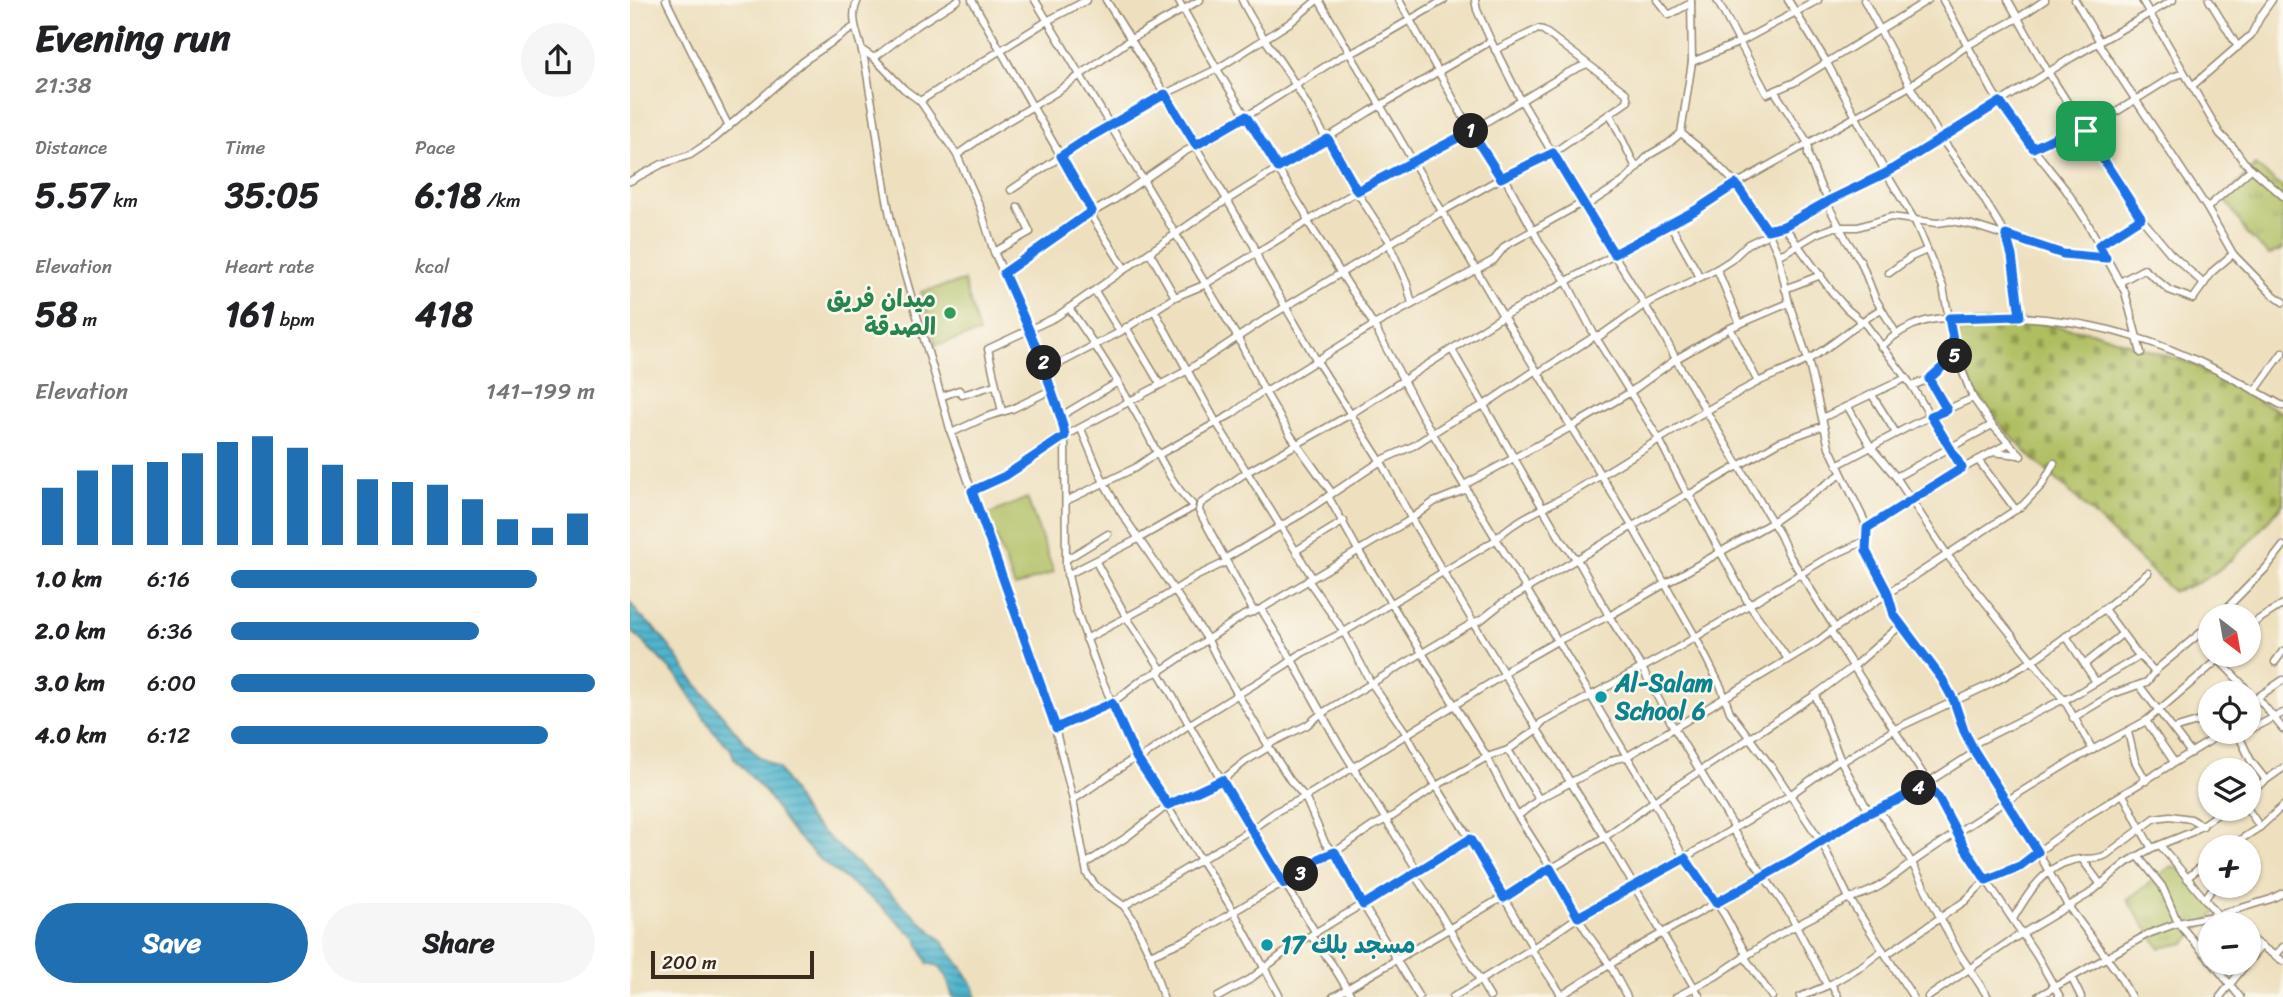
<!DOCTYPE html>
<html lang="en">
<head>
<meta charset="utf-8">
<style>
  :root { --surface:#fff; --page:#f6f6f6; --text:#202124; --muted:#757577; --accent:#1f6fb2 }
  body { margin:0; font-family:Sriracha,"Playpen Sans Arabic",sans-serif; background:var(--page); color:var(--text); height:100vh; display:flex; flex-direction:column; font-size:26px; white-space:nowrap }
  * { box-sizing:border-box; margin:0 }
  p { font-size:23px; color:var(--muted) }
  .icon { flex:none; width:38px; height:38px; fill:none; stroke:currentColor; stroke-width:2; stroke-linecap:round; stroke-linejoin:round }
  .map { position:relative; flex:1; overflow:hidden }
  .side { display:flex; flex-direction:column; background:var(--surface); width:630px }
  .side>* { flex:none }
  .needle { width:46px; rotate:149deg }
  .tools { position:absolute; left:1568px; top:604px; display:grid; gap:14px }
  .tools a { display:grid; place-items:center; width:63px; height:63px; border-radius:50%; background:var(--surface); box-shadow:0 2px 5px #0004; font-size:35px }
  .scale { position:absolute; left:21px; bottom:18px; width:163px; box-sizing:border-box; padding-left:7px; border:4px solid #3b2a1e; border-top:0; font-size:19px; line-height:24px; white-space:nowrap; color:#3b2a1e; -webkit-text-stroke:5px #fbf7ec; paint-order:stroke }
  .pin { position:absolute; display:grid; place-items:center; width:60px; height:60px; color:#fff; margin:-30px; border-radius:14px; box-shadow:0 4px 10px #0006 }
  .km { position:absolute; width:35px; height:35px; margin:-18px; border-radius:50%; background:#222; color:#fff; font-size:19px; line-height:35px; text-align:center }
  .round { display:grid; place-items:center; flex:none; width:74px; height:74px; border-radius:37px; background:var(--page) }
  .summary { display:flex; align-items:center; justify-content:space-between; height:119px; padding:0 35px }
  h1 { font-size:38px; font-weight:700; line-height:52px }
  .figures { display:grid; grid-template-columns:repeat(3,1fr); gap:10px; height:119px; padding:7px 35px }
  .figures div { display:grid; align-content:center }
  .figures b { font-size:35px; font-weight:700 }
  .figures small { font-size:19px; font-weight:400 }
  .figures p { font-size:19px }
  .chart { height:196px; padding:14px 35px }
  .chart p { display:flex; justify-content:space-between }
  .chart svg { width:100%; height:126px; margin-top:7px; stroke:var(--accent); stroke-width:6 }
  .primary-button { display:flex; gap:14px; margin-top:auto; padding:14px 35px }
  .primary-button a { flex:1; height:80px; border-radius:42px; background:var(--accent); color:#fff; font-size:28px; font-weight:700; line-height:80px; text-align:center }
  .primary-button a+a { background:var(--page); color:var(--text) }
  ul { padding:0 35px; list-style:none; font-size:23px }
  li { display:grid; grid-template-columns:112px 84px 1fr; align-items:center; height:52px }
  li i { height:18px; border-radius:9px; background:var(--accent) }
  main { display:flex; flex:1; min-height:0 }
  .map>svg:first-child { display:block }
  .grass { fill:url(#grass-tufts); stroke:#757440; stroke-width:2 }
  .cemetery { fill:url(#cemetery-stones); stroke:#757440; stroke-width:2 }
  .pitch { fill:#afbe61; stroke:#757440; stroke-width:2 }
  .water { fill:url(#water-rules); stroke:#457076; stroke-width:2 }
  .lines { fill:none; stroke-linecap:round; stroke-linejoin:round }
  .minor-casing { stroke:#94856e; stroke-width:9 }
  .minor { stroke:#fff; stroke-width:6 }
  .route-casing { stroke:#fff; stroke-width:14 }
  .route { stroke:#1a73e8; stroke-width:9 }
  .leisure-dot { fill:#2e9e5b; stroke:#fbf7ec; stroke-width:2.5 }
  .culture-dot { fill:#0f9aa8; stroke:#fbf7ec; stroke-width:2.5 }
  .labels { text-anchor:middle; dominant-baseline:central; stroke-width:5; stroke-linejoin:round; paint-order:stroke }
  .leisure-label { font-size:24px; font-weight:bold; fill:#27864d; stroke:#fbf7ec; text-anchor:end }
  .culture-label { font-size:24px; font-weight:bold; fill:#0d838f; stroke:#fbf7ec; text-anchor:start }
</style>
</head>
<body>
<main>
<section class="side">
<div class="summary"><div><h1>Evening run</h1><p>21:38</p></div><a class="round"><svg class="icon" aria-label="share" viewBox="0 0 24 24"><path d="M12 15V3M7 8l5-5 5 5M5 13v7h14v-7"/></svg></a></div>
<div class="figures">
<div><p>Distance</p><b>5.57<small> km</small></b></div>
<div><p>Time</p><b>35:05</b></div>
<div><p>Pace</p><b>6:18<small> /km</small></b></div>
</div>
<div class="figures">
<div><p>Elevation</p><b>58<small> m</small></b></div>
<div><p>Heart rate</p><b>161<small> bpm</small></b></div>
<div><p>kcal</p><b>418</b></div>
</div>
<div class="chart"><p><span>Elevation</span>141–199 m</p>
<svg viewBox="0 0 160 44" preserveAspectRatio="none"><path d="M5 44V24M15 44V18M25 44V16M35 44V15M45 44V12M55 44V8M65 44V6M75 44V10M85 44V16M95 44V21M105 44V22M115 44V23M125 44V28M135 44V35M145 44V38M155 44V33"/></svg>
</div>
<ul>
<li><b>1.0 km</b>6:16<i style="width:84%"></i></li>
<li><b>2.0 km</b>6:36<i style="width:68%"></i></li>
<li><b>3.0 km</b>6:00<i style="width:100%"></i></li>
<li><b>4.0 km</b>6:12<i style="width:87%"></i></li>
</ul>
<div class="primary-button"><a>Save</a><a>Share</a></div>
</section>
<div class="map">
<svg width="1653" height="997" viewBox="0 0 1653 997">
  <defs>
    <pattern id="grass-tufts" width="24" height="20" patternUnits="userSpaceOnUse" patternTransform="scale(1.75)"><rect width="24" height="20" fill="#afbe61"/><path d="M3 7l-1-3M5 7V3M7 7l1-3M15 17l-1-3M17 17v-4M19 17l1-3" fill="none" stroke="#909b4f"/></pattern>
    <pattern id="cemetery-stones" width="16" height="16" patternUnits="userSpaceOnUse" patternTransform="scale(1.75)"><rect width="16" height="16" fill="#afbe61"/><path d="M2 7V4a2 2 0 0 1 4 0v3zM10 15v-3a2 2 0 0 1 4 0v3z" fill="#909b4f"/></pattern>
    <pattern id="water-rules" width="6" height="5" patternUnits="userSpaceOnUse" patternTransform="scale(1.75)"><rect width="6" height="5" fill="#4fb5cd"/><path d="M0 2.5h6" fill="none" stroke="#4393a6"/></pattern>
  </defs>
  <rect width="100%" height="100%" fill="#fbf7ec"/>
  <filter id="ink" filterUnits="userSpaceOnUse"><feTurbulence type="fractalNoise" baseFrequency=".0143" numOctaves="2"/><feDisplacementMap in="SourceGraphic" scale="14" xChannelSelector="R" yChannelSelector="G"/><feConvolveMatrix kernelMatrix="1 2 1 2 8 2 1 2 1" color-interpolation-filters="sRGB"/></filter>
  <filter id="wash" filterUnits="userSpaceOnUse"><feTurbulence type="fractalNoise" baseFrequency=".00686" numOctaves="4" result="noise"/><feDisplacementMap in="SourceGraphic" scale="28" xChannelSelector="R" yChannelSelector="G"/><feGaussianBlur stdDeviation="1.57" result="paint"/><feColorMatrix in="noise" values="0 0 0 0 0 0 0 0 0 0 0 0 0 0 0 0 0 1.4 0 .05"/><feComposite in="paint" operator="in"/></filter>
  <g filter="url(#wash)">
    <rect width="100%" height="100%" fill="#eee0bf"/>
    <g class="grass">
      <path d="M1625 165 1653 188V249L1639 255 1617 234 1595 198Z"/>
      <path d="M1541 866 1556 871 1589 909 1555 943 1530 948 1497 900Z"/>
    </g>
    <path class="cemetery" d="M1390 320 1467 333 1562 364 1653 413V504C1622 538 1591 582 1542 591L1434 486 1403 459 1375 430 1344 391 1328 347 1327 338 1336 323Z"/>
    <g class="pitch">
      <path d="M334 281 349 333 306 345 291 292Z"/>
      <path d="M397 498 424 572 385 587 357 515Z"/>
    </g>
    <path class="water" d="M0 602 9 615 24 628 39 646 63 680 112 739 128 756 149 769 178 819 310 939 335 972 344 987 346 997H323C318 984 315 962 298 964L286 938 250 905 189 859 160 829 136 793 104 758 101 749 83 731 47 676 0 629Z"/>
  </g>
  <g filter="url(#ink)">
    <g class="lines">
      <g class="minor-casing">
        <g id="minor">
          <path d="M36 0 99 127"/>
          <path d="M228 0C219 17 228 34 232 51 236 65 238 79 240 93 249 138 252 184 263 229 279 298 304 365 321 433L420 708 443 800 457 874 466 886 494 906 503 919 520 955 533 997"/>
          <path d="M342 0 462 211 464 220 495 269"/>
          <path d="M405 0 608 338 634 390 661 436 702 493"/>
          <path d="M476 0 535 94 624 246 630 263 687 361 751 462 781 518 907 729 975 837 1070 997"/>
          <path d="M548 0 587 69 675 213 678 222 744 325 791 414 1024 801 1054 858 1065 871 1094 914 1116 954"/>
          <path d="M612 0C626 31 649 57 666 86 697 138 725 194 761 243V248L777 284 782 304"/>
          <path d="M689 0 873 316 1002 526 1065 636 1091 687 1100 712 1143 769 1192 843 1219 898 1283 997"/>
          <path d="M769 0 841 131 871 178"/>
          <path d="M845 0 847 10 861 41 891 100 952 203 1034 336 1050 367 1150 535 1159 555 1205 628"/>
          <path d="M1027 0 1039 15 1061 3"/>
          <path d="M1087 0 1137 94 1165 82 1298 0"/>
          <path d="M1158 0 1196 61 1256 173 1285 221 1313 287 1326 355 1343 398 1362 425 1391 456"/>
          <path d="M1234 0 1280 86 1311 138 1347 188 1376 235 1382 256 1390 316"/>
          <path d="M1313 0 1363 92 1386 127 1436 190 1457 222 1495 292 1511 353"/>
          <path d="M1378 0 1418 72 1511 218 1540 253 1574 284"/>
          <path d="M1445 0 1470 42"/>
          <path d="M1512 0 1590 134 1604 148 1614 162 1653 196"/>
          <path d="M1579 0 1608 47"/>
          <path d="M1468 43 1577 208 1603 254 1642 294 1653 302"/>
          <path d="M232 50 244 58 274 89 290 101 327 155 350 207 364 252 409 350 431 416 435 436 436 567 446 609 469 673 506 757 604 912 650 997"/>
          <path d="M244 58 283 28 328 0"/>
          <path d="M1062 62 1110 42 1188 0"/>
          <path d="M1562 86 1621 35 1632 14 1642 0"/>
          <path d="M1145 92 1178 143V155L1192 190 1200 200"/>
          <path d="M290 101 417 21 457 0"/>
          <path d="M980 114 1006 168"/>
          <path d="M1456 131 1542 77 1554 73"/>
          <path d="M1403 148 1451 125"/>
          <path d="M327 155 358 133 425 93 501 39 570 0"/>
          <path d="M875 178 911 245 936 281 965 336 1029 439 1057 494 1061 498 1120 606 1158 659"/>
          <path d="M0 181 32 164 60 155 84 139 174 61 224 27"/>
          <path d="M381 190 460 137 535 94 587 69 661 22 687 0"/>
          <path d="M1197 203 1217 241 1231 262 1245 298 1266 333"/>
          <path d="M954 207 993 182 1019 155 1038 144 1051 133 1062 62 1061 0"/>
          <path d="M1577 208 1621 169"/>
          <path d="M1040 224 1070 277"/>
          <path d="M1154 226 1200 200 1256 173 1441 58 1543 0"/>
          <path d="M1137 230 1154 226 1202 292 1217 309 1236 325 1282 386 1332 469"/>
          <path d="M1469 245 1511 218"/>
          <path d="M364 252 400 232 388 207"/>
          <path d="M520 253 545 297"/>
          <path d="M1148 254 1154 253 1186 234 1205 227H1228L1261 217 1307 223 1321 221 1342 225 1433 254 1476 258"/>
          <path d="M1087 269 1110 324"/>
          <path d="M374 273 442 224 484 200 554 152 590 133 710 57 728 50 814 0"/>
          <path d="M1259 273 1281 257 1297 250"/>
          <path d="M1490 282 1514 269 1539 290 1563 299 1583 271 1603 254"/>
          <path d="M1155 289 1191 275"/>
          <path d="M465 291 490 332"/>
          <path d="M439 308C466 345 489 383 511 422 525 447 541 485 562 504"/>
          <path d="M524 310 586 422 682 577"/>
          <path d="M496 327 530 384"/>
          <path d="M1100 328 1128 382"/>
          <path d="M1251 347C1284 316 1307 318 1349 317 1422 314 1496 329 1563 359 1594 372 1623 390 1653 406"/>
          <path d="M822 350 930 538 950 564 979 616 1012 668 1044 728 1104 827"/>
          <path d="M417 370 490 332 545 297 574 285 727 191 841 131 937 73 957 64"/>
          <path d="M908 373 965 336H970L1014 305 1087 269 1101 260 1118 244 1139 234"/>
          <path d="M1299 379 1317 410"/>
          <path d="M1282 386 1299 379 1326 355"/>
          <path d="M1625 391 1653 352"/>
          <path d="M1242 395 1266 433"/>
          <path d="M313 396 329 390 332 395 365 385"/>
          <path d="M1218 407 1241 447 1266 477 1318 556 1434 700 1463 750"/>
          <path d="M372 412 358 349 426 317 576 213 739 112 861 41"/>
          <path d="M431 416 488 382"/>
          <path d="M1192 418 1276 378"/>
          <path d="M451 429 474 483 490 511 578 640 591 666 639 747 660 780 675 797 695 843 711 861 726 893 789 997"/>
          <path d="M321 433 356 417 382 409 421 390"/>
          <path d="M1362 452 1389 455"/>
          <path d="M530 454 602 414 634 390H639L744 325 864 260 875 246 952 203"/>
          <path d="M1348 460 1386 510"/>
          <path d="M1207 465 1284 424 1343 398"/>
          <path d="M1266 477 1362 425"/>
          <path d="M834 485 941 427 999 393 1046 359 1100 328 1159 303"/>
          <path d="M342 491 375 476 435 436 558 370 634 320 813 211 871 178 923 153 998 101 996 93 913 30 908 29 865 50"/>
          <path d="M698 496 728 550 857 757 884 810 921 868 933 893 960 937 980 965 997 997"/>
          <path d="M436 501 505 468 528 452"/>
          <path d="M1237 528 1332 469 1379 443"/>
          <path d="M667 550 714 521"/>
          <path d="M596 558 673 513 754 459 783 446 820 422 854 405 906 370"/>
          <path d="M437 559 478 534"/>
          <path d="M466 562 497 618 532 670"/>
          <path d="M437 575 508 539 562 508"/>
          <path d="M678 580 714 632 740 681 776 733 798 773 840 839 903 948"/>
          <path d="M631 609 662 660 707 741 787 870"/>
          <path d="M1474 609 1506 652 1525 672"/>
          <path d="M624 612 569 511 570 504 617 472 721 414 873 316 1066 210 1106 184 1280 86 1338 45 1388 18 1415 0"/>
          <path d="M1589 616 1636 568 1653 546"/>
          <path d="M1619 629 1628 620 1653 604"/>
          <path d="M1201 632 1309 799 1335 848 1407 956 1430 997"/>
          <path d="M1436 636 1466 682"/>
          <path d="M456 639 532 598 565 577 596 562"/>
          <path d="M1589 660 1613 685 1618 693"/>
          <path d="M1645 662 1653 651"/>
          <path d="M1455 664 1492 634"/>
          <path d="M528 671 612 815 686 933"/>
          <path d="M1509 685 1561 753"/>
          <path d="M1185 695 1210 759 1239 812"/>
          <path d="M1628 698 1653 729"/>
          <path d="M1619 703 1653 680"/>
          <path d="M1443 718 1483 694 1517 682 1527 669 1580 625"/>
          <path d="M1516 721 1544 762"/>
          <path d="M426 728 482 703 514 678 532 670 614 615 631 609 778 521 804 502 837 489"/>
          <path d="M1544 729 1580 718"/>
          <path d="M1619 730 1653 713"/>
          <path d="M1498 732 1505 761 1516 781"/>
          <path d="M1607 732 1621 761 1636 780"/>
          <path d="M639 744 677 725 692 713 844 622 851 620 871 604 1057 494 1062 493 1149 442 1193 426"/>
          <path d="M1341 745 1428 702 1441 697 1510 656"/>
          <path d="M878 750 909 799"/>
          <path d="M508 760 560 724 654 666 672 653 714 632 864 541C884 519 916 508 941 493 1003 457 1064 415 1128 382 1144 374 1161 369 1177 360 1203 346 1225 324 1251 309"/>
          <path d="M1212 762 1265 729 1361 684 1402 661 1474 609 1518 573"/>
          <path d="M1619 792 1653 768"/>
          <path d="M1493 795C1504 813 1510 831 1522 848"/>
          <path d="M443 800 506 757"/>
          <path d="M1248 808 1282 863 1327 950 1358 997"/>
          <path d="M1617 808 1630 827"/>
          <path d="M888 816 909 799 985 759 996 757 1187 642 1205 628 1393 505 1412 485 1424 463"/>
          <path d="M1102 829 1160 914 1197 985"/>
          <path d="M1530 845 1588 915 1598 924"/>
          <path d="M1599 847 1630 827 1653 806"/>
          <path d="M1508 856 1532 886 1548 923 1580 960"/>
          <path d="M1452 859 1471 885"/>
          <path d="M455 864 497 837 538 805 592 780 616 761 639 747"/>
          <path d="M783 873 805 905 860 997"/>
          <path d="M1557 878 1580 859"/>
          <path d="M1575 899 1584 886"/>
          <path d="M494 906 622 829 647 811 675 797 875 674 880 668 927 641 979 616 1141 523 1211 474"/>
          <path d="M1383 919C1397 895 1414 866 1444 860 1455 857 1466 861 1476 855L1525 818 1540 816 1561 819 1573 826"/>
          <path d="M681 936 702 964 722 997"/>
          <path d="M1619 938 1653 961"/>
          <path d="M901 949 933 997"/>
          <path d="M1257 954 1335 901 1356 880 1389 866 1455 817 1578 742 1591 732"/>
          <path d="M520 955 558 939 645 887 663 880 692 857 705 852 743 826 763 816 806 786 857 757 878 750 907 729 911 723 1041 652 1195 559 1237 540"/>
          <path d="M1114 956 1142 997"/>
          <path d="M1645 956 1653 947"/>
          <path d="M1619 961 1631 946"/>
          <path d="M1582 962 1610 997"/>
          <path d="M1442 979 1451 997"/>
          <path d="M1201 984 1208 997"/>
          <path d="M588 997 619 980 663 946 840 839"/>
          <path d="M703 997 975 837 1024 801 1185 695 1224 666 1271 625"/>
          <path d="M823 997 903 948 948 917 1054 858 1160 795 1210 759"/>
          <path d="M929 997 1006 948 1162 860 1230 817 1266 801 1297 783 1345 752"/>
          <path d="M1046 997 1086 976 1146 936 1219 898C1252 891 1267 872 1293 855 1321 836 1348 819 1376 801L1341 745 1324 701 1312 679 1264 615 1257 591 1236 551 1235 522 1199 447 1178 360 1159 303 1148 254 1139 234 1106 184 1079 156 1051 133"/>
          <path d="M1170 997 1201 984 1233 965 1253 950"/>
          <path d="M1298 997 1383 939 1459 894 1496 863 1522 848 1562 832 1596 808"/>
          <path d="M1407 997 1518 934 1548 923 1588 915 1641 899 1653 893"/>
          <path d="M1501 997 1488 973 1438 906 1408 852 1376 801 1445 759 1516 721 1595 654"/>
          <path d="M1590 997 1618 962"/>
        </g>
      </g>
      <use href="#minor" class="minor"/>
    </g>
  </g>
  <g class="lines" filter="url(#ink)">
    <g class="route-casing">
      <path id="route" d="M535 94 566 145 616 116 648 168 698 139 727 191 841 131 871 178 923 153 984 254 1066 210 1106 184 1137 230 1154 226 1200 200 1256 173 1370 102 1403 148 1451 125 1511 218 1469 245 1476 258 1433 254 1376 235 1382 256 1390 316 1319 318 1326 355 1299 379 1317 410 1301 416 1332 468 1237 528 1236 551 1257 591 1264 615 1312 679 1324 701 1334 731 1345 752 1408 852 1390 866 1356 880 1335 848 1309 799 1297 783 1266 801 1230 817 1162 860 1086 903 1055 858 948 917 920 868 874 898 840 839 733 905 705 852 692 857 654 884 592 780 538 805 506 757 482 703 426 728 342 491 375 476 435 436C433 419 426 405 421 389 409 349 391 312 374 273L462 211 431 156 460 137Z"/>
    </g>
    <use href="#route" class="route"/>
  </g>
  <circle class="leisure-dot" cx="320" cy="313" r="7"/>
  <g class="culture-dot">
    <circle cx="971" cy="697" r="7"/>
    <circle cx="637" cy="945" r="7"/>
  </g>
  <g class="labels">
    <g class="leisure-label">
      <text x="306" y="299">ميدان فريق<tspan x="306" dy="28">الصدقة</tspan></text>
    </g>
    <g class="culture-label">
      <text x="985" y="683">Al-Salam<tspan x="985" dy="28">School 6</tspan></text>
      <text x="651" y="945">مسجد بلك 17</text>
    </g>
  </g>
</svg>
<div class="tools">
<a><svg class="needle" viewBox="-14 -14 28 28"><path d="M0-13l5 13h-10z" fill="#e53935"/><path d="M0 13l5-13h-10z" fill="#757577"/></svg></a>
<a><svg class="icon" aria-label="locate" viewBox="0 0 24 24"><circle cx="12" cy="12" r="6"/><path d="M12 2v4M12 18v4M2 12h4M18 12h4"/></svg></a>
<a><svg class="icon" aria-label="layers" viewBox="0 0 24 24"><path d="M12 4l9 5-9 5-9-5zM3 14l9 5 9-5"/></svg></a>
<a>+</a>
<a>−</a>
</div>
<div class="scale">200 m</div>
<div class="pin" style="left:1456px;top:131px;background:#1e9e55"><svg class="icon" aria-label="arrive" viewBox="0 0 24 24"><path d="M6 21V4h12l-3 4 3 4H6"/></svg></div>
<b class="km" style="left:841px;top:131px">1</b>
<b class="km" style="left:414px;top:363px">2</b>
<b class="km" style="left:671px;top:874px">3</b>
<b class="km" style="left:1289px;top:788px">4</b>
<b class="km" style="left:1325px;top:356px">5</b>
</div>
</main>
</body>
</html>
